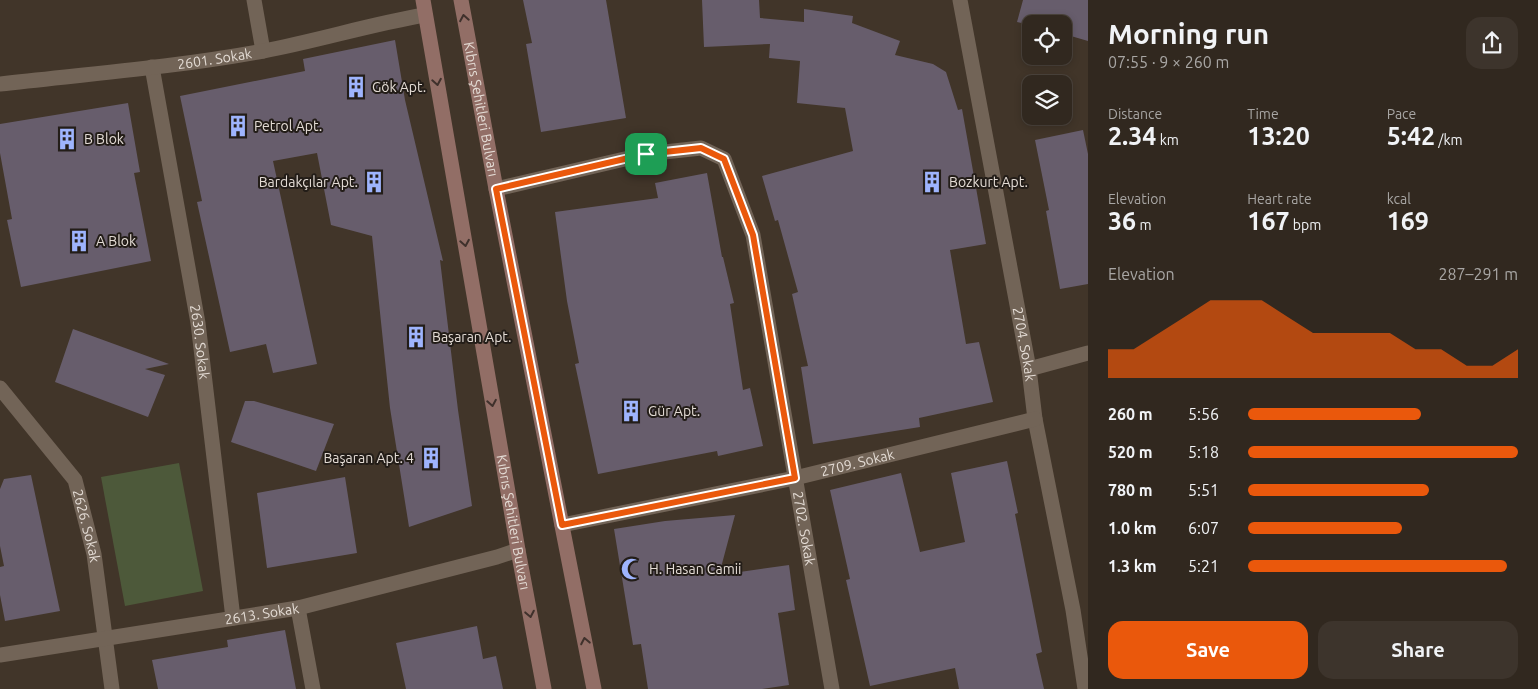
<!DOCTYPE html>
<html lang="en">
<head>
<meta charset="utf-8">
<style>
  :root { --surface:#31281f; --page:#3d342c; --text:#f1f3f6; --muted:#a8a6a4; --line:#4c443d; --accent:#ea580c }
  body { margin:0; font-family:Ubuntu,sans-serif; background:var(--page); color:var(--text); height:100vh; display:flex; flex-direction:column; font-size:19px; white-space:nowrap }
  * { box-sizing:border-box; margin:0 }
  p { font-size:16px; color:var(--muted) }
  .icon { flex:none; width:28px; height:28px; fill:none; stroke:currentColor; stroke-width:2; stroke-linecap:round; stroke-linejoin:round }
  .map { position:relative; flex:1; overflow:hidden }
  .side { display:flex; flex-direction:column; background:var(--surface); width:450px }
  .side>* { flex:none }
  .fabs { position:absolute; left:1022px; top:15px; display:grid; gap:10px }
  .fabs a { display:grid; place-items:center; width:50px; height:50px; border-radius:10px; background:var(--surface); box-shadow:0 2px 8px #0003,0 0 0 1px var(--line); font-size:25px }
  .pin { position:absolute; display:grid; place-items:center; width:42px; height:42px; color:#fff; margin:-21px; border-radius:10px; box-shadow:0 2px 8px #0006 }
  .round { display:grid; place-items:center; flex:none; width:52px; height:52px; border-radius:15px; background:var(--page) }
  .head { display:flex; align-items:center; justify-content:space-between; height:85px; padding:0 20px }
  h1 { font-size:28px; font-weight:700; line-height:38px }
  .figures { display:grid; grid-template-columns:repeat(3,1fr); gap:8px; height:85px; padding:5px 20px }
  .figures div { display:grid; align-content:center }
  .figures b { font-size:25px; font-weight:700 }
  .figures small { font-size:14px; font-weight:400 }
  .figures p { font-size:14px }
  .chart { height:140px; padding:10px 20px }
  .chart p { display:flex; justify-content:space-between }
  .chart svg { width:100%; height:90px; margin-top:5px; fill:var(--accent); opacity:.7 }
  .primary-button { display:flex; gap:10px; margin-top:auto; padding:10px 20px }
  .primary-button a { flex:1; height:58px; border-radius:15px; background:var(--accent); color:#fff; font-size:20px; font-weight:700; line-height:58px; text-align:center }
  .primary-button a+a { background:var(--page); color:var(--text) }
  ul { padding:0 20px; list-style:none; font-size:16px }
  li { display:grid; grid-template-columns:80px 60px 1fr; align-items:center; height:38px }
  li i { height:12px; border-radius:6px; background:var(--accent) }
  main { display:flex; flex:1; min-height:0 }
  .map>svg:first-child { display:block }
  .green { fill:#4d593a }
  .building { fill:#675d6c }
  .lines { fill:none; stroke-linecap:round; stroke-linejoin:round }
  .street { stroke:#726457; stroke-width:15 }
  .secondary { stroke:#926e66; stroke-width:15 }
  .oneway { stroke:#3f312c }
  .route-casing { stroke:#fff; stroke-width:10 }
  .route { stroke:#ea580c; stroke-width:6 }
  .labels { text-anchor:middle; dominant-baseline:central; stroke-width:4; stroke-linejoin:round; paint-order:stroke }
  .street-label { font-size:14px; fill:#e4dcd5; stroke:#231d18 }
  .poi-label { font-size:14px; fill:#e4dcd5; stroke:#231d18; text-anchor:start }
</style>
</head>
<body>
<main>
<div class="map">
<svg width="1088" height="689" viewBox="0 0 1088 689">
  <rect width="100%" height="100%" fill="#413529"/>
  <path class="green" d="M179 463 203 591 125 606 101 477Z"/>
  <g class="building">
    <path d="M523 0H606L626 118 541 132 526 44 532 43Z"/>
    <path d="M702 0H759L760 18 804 22V9L853 16 852 23 900 41 895 55 933 64 946 72 958 110 962 109 986 244 950 250 966 344 979 342 993 402 919 418 920 427 813 444 801 367 808 366 792 294 798 292 778 220 775 221 762 176 853 151 845 108 797 103 800 61 769 58 770 44 704 47Z"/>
    <path d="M1023 0H1088V41L1064 34V24H1031V25L1017 22Z"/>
    <path d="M395 40 405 100 443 261 440 260 458 410 472 506 409 527 390 408 372 236 331 225 317 153 273 161 317 364 273 373 266 344 230 352 197 202 202 201 180 96 305 71 303 59Z"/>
    <path d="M128 103 140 172 134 173 151 261 21 287 7 220 12 219 0 153V124Z"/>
    <path d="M1083 130 1088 154V284L1060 289 1046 211 1049 210 1035 140Z"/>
    <path d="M707 173 722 257H723L734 303 730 304 743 390 750 388 763 446 718 456 717 451 598 474 575 364 579 363 567 301 555 212 658 198 655 183Z"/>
    <path d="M73 329 169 364 145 369 165 375 148 417 55 382Z"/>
    <path d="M245 401H254L334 424 316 471 231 442Z"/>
    <path d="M1007 461 1018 513 1015 514 1042 652 1036 654 1044 689H959L955 668 870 686 846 580 850 579 830 490 901 473 920 552 965 542 951 473Z"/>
    <path d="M31 475 60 611 5 621 0 595V567L4 566 0 546V489L4 479Z"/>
    <path d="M345 477 357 553 267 568 257 493Z"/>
    <path d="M735 515 719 575 789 565 795 610 778 613 789 685 762 689H648L641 644 633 645 614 529 665 521Z"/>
    <path d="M477 626 483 659 496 656 503 689H406L396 643Z"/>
    <path d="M285 630 296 689H158L152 660 228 647 227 640Z"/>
  </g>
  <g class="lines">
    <g class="street">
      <path d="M254 0 263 51"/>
      <path id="s1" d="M960 0 1029 369 1035 419 1073 610 1085 689"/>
      <path id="s2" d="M152 67 198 323 233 618"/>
      <path id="s3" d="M0 84C88 74 176 67 263 51 317 41 371 24 425 15"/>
      <path id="s4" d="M496 189 646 154 701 148 724 159 753 235 832 689"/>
      <path d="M1029 369 1088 353"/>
      <path id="s5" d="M0 388 75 480 94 554 112 689"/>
      <path id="s6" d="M562 525 795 478 1035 419"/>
      <path d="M298 608 313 689"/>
      <path id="s7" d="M0 655 298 608 497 557 518 550"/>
    </g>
    <g class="secondary">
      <path id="s8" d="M423 0 518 550 544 689"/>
      <path id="s9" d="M461 0 496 189 594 689"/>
    </g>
  </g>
  <defs><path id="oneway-chevron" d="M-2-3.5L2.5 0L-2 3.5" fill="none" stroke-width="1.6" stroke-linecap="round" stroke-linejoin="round" transform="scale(1.25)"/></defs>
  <g class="oneway">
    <use href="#oneway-chevron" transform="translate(464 18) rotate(-100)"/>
    <use href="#oneway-chevron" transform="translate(437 82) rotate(80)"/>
    <use href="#oneway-chevron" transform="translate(465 243) rotate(80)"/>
    <use href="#oneway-chevron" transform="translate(492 403) rotate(80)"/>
    <use href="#oneway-chevron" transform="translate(530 614) rotate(79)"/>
    <use href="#oneway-chevron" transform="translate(585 641) rotate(-101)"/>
  </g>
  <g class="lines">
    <g class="route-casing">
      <path id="route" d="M701 148 724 159 753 235 795 478 562 525 496 189 646 154Z"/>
    </g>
    <use href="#route" class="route"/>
  </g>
  <defs>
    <g id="building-bare" transform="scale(1.725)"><path d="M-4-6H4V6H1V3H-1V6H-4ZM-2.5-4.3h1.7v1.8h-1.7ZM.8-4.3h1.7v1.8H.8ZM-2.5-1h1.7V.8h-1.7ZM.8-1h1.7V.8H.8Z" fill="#9eb4fd" stroke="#231d18" stroke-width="2.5" paint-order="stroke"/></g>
    <g id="mosque-bare" transform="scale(1.725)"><path d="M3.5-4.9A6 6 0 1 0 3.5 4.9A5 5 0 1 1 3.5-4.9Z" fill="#9eb4fd" stroke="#231d18" stroke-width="2.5" paint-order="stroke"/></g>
  </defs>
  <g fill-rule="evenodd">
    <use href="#building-bare" x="356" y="87"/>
    <use href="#building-bare" x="238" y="126"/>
    <use href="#building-bare" x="67" y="139"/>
    <use href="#building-bare" x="374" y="182"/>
    <use href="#building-bare" x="932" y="182"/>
    <use href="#building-bare" x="79" y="241"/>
    <use href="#building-bare" x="416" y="337"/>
    <use href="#building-bare" x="631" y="411"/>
    <use href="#building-bare" x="431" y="458"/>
    <use href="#mosque-bare" x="632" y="569"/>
  </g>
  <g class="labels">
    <g class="street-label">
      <text stroke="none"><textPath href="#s3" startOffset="216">2601. Sokak</textPath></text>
      <text stroke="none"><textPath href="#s9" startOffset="111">Kıbrıs Şehitleri Bulvarı</textPath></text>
      <text stroke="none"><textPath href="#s2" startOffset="279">2630. Sokak</textPath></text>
      <text stroke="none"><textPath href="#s1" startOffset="350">2704. Sokak</textPath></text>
      <text stroke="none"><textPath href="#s6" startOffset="302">2709. Sokak</textPath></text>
      <text stroke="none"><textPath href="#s8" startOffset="530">Kıbrıs Şehitleri Bulvarı</textPath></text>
      <text stroke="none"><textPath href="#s5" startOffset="166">2626. Sokak</textPath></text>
      <text stroke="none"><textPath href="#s4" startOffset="614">2702. Sokak</textPath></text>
      <text stroke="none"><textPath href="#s7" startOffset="265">2613. Sokak</textPath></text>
    </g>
    <g class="poi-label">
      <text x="372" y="87">Gök Apt.</text>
      <text x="254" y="126">Petrol Apt.</text>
      <text x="84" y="139">B Blok</text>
      <text x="358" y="182" text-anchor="end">Bardakçılar Apt.</text>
      <text x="949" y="182">Bozkurt Apt.</text>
      <text x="96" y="241">A Blok</text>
      <text x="432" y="337">Başaran Apt.</text>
      <text x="648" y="411">Gür Apt.</text>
      <text x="414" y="458" text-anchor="end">Başaran Apt. 4</text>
      <text x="649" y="569">H. Hasan Camii</text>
    </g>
  </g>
</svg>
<div class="fabs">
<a><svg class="icon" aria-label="locate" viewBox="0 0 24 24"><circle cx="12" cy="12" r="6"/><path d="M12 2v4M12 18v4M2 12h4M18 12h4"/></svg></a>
<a><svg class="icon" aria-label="layers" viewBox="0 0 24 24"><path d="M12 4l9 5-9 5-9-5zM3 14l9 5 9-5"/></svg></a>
</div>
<div class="pin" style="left:646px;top:154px;background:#1e9e55"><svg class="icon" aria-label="arrive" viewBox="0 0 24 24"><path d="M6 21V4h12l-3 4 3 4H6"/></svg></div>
</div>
<section class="side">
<div class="head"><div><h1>Morning run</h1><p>07:55 · 9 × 260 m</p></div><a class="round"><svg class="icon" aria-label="share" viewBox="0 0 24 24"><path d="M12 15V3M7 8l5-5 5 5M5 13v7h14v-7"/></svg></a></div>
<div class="figures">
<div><p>Distance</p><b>2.34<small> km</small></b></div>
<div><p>Time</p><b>13:20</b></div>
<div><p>Pace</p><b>5:42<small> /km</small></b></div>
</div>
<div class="figures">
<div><p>Elevation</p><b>36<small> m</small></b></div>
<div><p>Heart rate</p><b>167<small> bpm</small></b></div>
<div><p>kcal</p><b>169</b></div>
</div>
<div class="chart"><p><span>Elevation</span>287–291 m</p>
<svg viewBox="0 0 160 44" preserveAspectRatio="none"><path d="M0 44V30L10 30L20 22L30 14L40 6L50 6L60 6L70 14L80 22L90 22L100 22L110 22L120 30L130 30L140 38L150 38L160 30V44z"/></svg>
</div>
<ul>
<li><b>260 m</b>5:56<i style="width:64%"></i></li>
<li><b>520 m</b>5:18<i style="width:100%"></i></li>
<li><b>780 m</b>5:51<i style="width:67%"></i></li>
<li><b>1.0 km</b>6:07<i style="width:57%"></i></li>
<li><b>1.3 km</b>5:21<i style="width:96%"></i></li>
</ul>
<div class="primary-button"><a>Save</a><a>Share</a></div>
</section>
</main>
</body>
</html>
